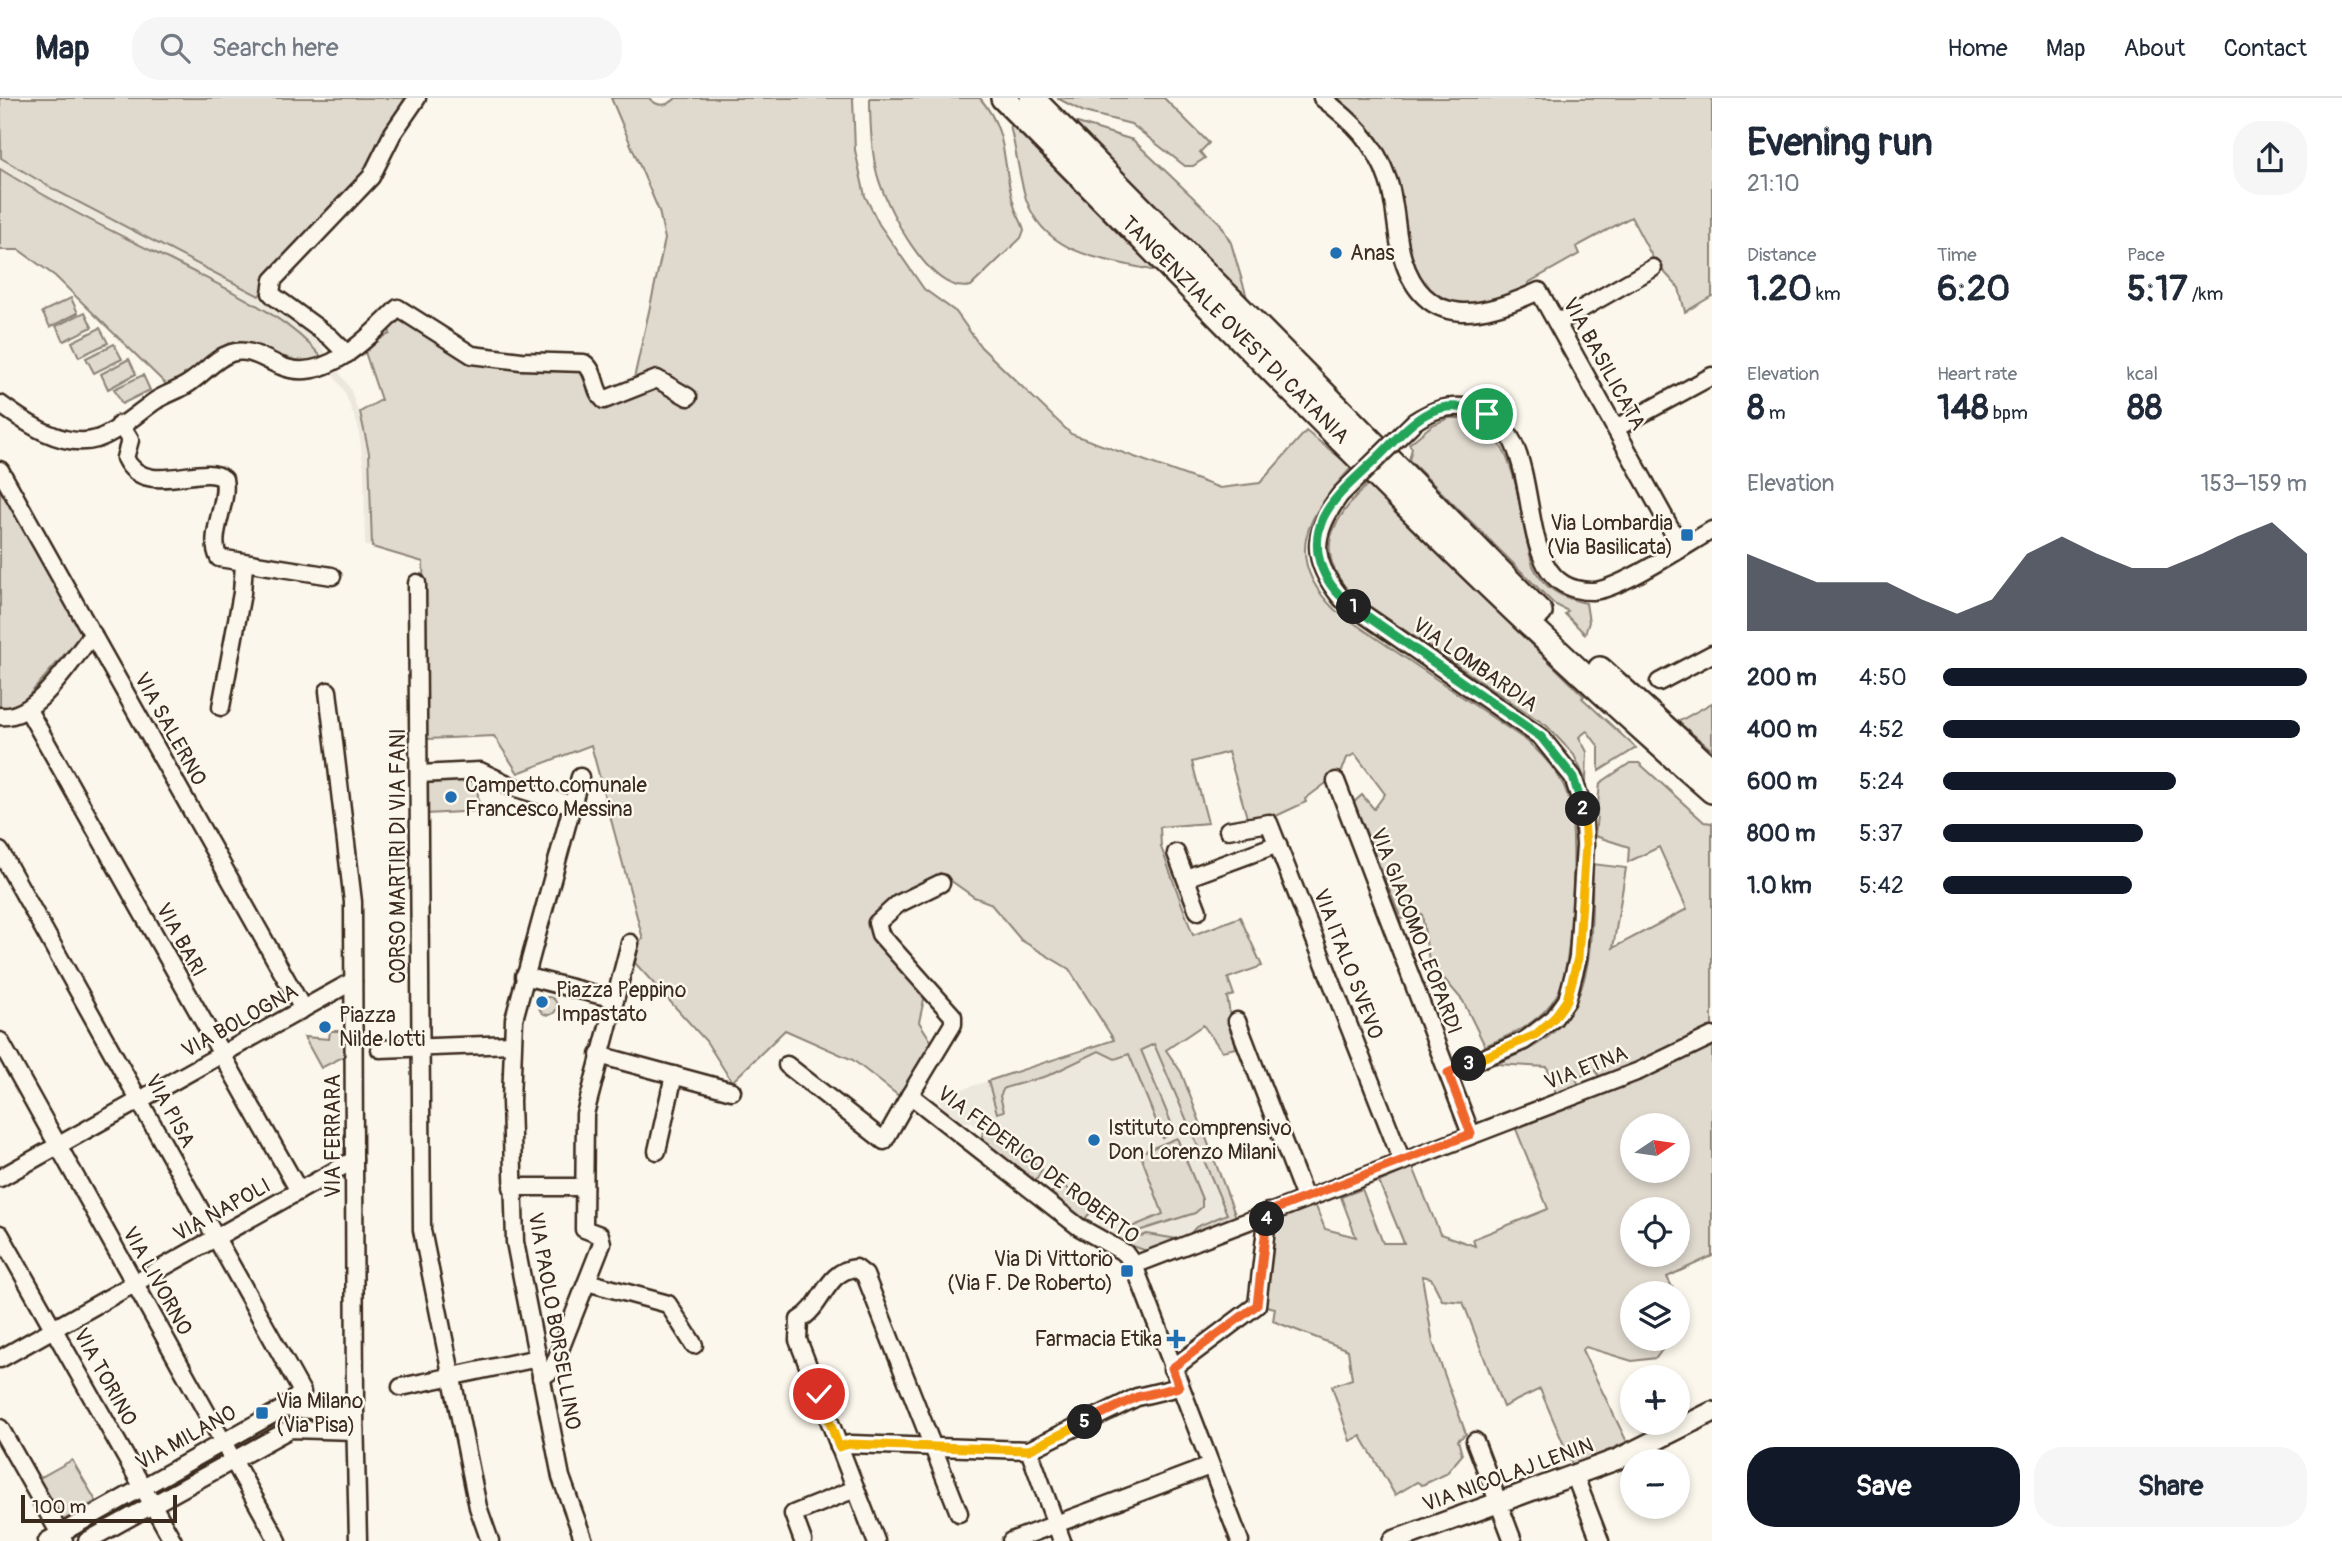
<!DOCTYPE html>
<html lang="en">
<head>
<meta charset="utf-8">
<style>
  :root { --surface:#fff; --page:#f6f6f7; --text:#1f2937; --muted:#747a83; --line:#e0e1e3; --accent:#111827 }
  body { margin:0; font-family:Pangolin,sans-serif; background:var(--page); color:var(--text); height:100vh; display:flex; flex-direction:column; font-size:26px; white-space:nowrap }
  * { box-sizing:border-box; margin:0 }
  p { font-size:23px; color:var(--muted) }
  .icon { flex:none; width:38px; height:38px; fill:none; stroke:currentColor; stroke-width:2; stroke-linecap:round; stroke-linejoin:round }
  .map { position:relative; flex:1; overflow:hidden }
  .sheet { display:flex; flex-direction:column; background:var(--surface); width:630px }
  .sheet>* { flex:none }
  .needle { width:46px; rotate:77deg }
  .tools { position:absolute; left:1620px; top:1015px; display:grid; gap:14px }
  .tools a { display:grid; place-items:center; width:70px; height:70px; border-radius:50%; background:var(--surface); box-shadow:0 4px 10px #0003; font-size:35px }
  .scale { position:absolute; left:21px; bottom:18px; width:156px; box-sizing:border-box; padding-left:7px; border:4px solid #3b2a1e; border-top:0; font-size:19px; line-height:24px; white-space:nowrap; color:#3b2a1e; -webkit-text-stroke:5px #fbf7ec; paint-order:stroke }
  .pin { position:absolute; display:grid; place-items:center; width:60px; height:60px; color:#fff; margin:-30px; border:4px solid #fff; border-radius:50%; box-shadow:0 2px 7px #0007 }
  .km { position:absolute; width:35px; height:35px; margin:-18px; border-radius:50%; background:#222; color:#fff; font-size:19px; line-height:35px; text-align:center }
  .round { display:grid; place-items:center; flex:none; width:74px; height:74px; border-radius:28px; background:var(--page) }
  .headline { display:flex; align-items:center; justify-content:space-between; height:119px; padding:0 35px }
  h1 { font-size:38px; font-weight:700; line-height:52px }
  .metrics { display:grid; grid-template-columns:repeat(3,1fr); gap:10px; height:119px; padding:7px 35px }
  .metrics div { display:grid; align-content:center }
  .metrics b { font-size:35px; font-weight:700 }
  .metrics small { font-size:19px; font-weight:400 }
  .metrics p { font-size:19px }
  .chart { height:196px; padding:14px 35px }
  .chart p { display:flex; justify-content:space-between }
  .chart svg { width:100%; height:126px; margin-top:7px; fill:var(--accent); opacity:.7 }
  .action { display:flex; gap:14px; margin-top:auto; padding:14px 35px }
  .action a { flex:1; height:80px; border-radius:28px; background:var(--accent); color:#fff; font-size:28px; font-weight:700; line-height:80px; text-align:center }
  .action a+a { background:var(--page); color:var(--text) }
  ul { padding:0 35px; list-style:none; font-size:23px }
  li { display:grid; grid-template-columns:112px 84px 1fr; align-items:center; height:52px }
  li i { height:18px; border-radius:9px; background:var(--accent) }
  header { display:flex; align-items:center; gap:42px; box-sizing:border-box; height:98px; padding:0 35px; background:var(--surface); border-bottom:2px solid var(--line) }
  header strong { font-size:33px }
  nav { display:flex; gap:38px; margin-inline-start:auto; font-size:24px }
  .search { width:490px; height:63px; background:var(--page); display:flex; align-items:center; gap:18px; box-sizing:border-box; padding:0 24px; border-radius:28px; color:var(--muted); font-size:26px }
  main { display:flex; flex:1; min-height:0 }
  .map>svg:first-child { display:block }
  .built { fill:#ede8dd }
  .green { fill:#dfd9ce; stroke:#8d8276; stroke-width:2; fill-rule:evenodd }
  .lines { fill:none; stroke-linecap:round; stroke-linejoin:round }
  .minor-casing { stroke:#3b2a1e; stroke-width:21 }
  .major-casing { stroke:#3b2a1e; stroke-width:24 }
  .highway-casing { stroke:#3b2a1e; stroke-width:28 }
  .minor { stroke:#fbf7ec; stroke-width:16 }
  .major { stroke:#fbf7ec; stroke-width:19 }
  .highway { stroke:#fbf7ec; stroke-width:23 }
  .minor-bridge-casing { stroke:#3b2a1e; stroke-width:21; stroke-linecap:butt }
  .minor-bridge { stroke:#fbf7ec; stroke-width:16 }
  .split-1-casing { stroke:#fff; stroke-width:14 }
  .split-2-casing { stroke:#fff; stroke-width:14 }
  .split-3-casing { stroke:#fff; stroke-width:14 }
  .split-4-casing { stroke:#fff; stroke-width:14 }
  .split-5-casing { stroke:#fff; stroke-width:14 }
  .split-6-casing { stroke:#fff; stroke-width:14 }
  .split-1 { stroke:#22a559; stroke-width:9 }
  .split-2 { stroke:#22a559; stroke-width:9 }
  .split-3 { stroke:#f5b400; stroke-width:9 }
  .split-4 { stroke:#f0652b; stroke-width:9 }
  .split-5 { stroke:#f0652b; stroke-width:9 }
  .split-6 { stroke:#f5b400; stroke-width:9 }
  .poi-dot { fill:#1f6fb2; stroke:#fbf7ec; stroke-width:2.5 }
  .labels { text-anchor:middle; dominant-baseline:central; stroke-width:5; stroke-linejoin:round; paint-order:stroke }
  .poi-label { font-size:21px; fill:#3b2a1e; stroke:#fbf7ec; text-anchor:start }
  .street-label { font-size:21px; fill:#3b2a1e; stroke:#fbf7ec }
</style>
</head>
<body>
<header>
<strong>Map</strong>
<div class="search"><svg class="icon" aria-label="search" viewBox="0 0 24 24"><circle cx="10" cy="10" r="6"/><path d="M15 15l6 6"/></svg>Search here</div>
<nav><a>Home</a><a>Map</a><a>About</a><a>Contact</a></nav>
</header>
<main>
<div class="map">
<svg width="1712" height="1443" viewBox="0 0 1712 1443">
  <rect width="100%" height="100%" fill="#fbf7ec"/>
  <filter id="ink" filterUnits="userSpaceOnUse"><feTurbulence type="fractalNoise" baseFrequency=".0143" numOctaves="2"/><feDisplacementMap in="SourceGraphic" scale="14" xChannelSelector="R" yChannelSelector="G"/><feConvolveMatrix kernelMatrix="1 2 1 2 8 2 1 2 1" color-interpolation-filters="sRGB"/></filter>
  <g filter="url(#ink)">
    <g class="built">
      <path d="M0 60 55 92 259 198 288 217 320 246 350 290 367 340 372 449 365 448 364 372 358 328 344 293 315 250 263 210 13 80 0 71Z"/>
      <path d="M1149 931 1181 974 1236 1119 1147 1153 1135 1151 1098 1131V1123L1090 1118 1087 1122 1052 1096 1054 1091 1039 1078 1035 1082 980 1040 982 1032 970 1024H956L946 1015 938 999Z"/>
    </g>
    <g class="green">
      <path d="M0 0H413L372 70 283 162 259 198 55 92 1 60Z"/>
      <path d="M611 0H649C657 9 667 9 676 0H853L855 52 865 98 879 126 924 191 956 214 981 249 1071 336 1220 390 1260 385 1306 333 1352 369C1309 416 1280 457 1335 512L1527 643C1544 658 1561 676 1568 698 1578 731 1574 867 1558 895 1541 925 1515 935 1485 948L1463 903 1429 863 1422 816 1401 821 1354 704 1362 697 1374 711 1385 696 1355 656 1347 660 1342 673 1305 701 1306 704 1274 719 1248 723 1228 654 1192 664 1208 725 1160 729 1161 749 1193 837 1240 819 1262 868 1228 880 1234 897 1227 899 1236 950 1222 953 1203 927 1166 952 1181 974 1236 1119 1189 1137 1196 1129 1227 1116 1154 946 1141 952 1175 1034 1163 1040 1129 956 1115 961 1099 953 1047 978 1004 990 1000 998 1004 1013 997 1015 988 983 1114 942 1069 871 1021 842 990 805 974 799 940 775 872 826 925 897 919 924 935 949 904 1002 853 962 785 932 732 984 706 943 635 865 640 842 643 841 591 647 518 675 494 638 427 641 423 464 372 449 369 355 360 314 381 302 363 248 390 236 388 225 396 217 472 260 581 270 596 295 655 285 689 306 696 303V297C668 284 664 267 633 285L665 141 659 113Z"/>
      <path d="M870 0H980C1010 36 1001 65 1014 107 1016 116 1022 123 1024 132L1021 140 971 188C930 198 886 109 877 76 871 51 870 25 870 0Z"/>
      <path d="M1057 0H1164L1209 45 1200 54 1205 60 1193 68H1185L1131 26 1084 14Z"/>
      <path d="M1330 0H1712V198L1685 214 1679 190 1655 164 1631 119 1576 149 1579 156 1528 185 1532 193 1498 206 1443 208 1420 182 1411 165 1374 34 1369 35Z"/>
      <path d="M1008 21 1163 175C1112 161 1046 161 1026 101 1018 75 1016 47 1008 21Z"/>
      <path d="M1071 23 1133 42 1220 125 1231 145 1248 203 1079 35Z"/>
      <path d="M0 71C59 108 122 138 184 169 235 195 288 218 325 263L303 267 249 250 170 290 55 178 19 152H0Z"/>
      <path d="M71 200 78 215 50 229 42 214Z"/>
      <path d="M85 214 92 229 64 243 56 228Z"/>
      <path d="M100 230 108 245 79 259 72 244Z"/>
      <path d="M114 246 122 261 94 275 86 260Z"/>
      <path d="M129 261 136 276 108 291 101 276Z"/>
      <path d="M143 277 150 292 122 306 114 291Z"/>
      <path d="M1449 320C1521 315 1517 419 1533 468 1544 491 1562 500 1586 505L1589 524 1585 536 1565 516 1568 513 1554 506 1409 362 1412 350 1409 346 1432 327Z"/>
      <path d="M1368 386 1584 598 1582 600 1636 650 1599 673V649L1587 633 1579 639 1587 654 1586 683 1574 657 1547 628 1351 496C1311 451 1333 422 1368 386Z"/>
      <path d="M0 388 83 535 24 603 0 612Z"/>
      <path d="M1712 605V652L1678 624Z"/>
      <path d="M1630 665H1639L1704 724 1712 725V929L1655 958 1599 979 1596 972 1576 980 1579 988 1556 996 1547 969 1496 966C1514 958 1533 951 1549 938 1599 898 1590 823 1593 766L1626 770 1613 850 1687 811 1659 749 1628 764 1629 749 1595 738 1600 685Z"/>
      <path d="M477 682 479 713 426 716 424 685Z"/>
      <circle cx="548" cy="908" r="9"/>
      <path d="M330 933H345V958L321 970 304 939 329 941Z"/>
      <path d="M1712 948V1158L1667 1179 1675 1195H1633V1241H1670L1656 1260 1632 1263 1586 1249 1582 1252 1627 1344 1573 1368 1540 1291 1503 1309 1463 1204 1442 1202 1431 1180 1422 1178 1433 1245 1466 1336 1458 1342 1462 1357 1446 1376 1422 1387 1417 1384 1395 1397 1361 1338 1350 1343 1332 1288 1352 1281 1348 1252 1273 1223 1275 1210 1262 1207 1274 1122 1315 1106 1325 1131 1356 1139 1341 1099 1362 1091 1383 1145H1404L1379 1084 1413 1069 1440 1136 1475 1148 1473 1141 1548 1111 1516 1031ZM1633 1027H1678V1073H1633ZM1633 1111H1678V1157H1633Z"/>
      <path d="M992 1031 1042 1071 1037 1081 1031 1083 981 1043 983 1033Z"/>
      <path d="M1177 1040 1202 1101V1109L1195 1115 1132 1135 1129 1130 1163 1116 1140 1055Z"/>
      <path d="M1061 1085 1086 1106 1093 1100 1099 1105 1083 1123 1054 1102 1052 1094Z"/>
      <path d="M1147 1136 1177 1141 1147 1153 1121 1144Z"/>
      <path d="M72 1362 96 1403 62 1423 38 1381Z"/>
    </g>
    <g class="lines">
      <g class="minor-casing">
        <g id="minor">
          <path d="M1322 0C1351 22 1376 45 1388 82 1397 107 1395 136 1403 161 1426 234 1485 218 1539 193L1681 449"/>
          <path d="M1557 225 1653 170"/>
          <path d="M347 256 330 239 275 199 271 195 273 182 371 79 393 35 417 0"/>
          <path d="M0 306C26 325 63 351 97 341 117 334 138 315 155 303 167 295 181 292 192 283 205 274 216 260 231 255 250 249 265 262 281 268 325 287 371 237 398 210L472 257 521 263 584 265C597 274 593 292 604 302L657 281 688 299"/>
          <path d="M1414 324C1432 312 1448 306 1470 310 1560 327 1498 495 1593 493 1619 492 1686 447 1712 432"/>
          <path d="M120 326 130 342 125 360C145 402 203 363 224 381 229 406 207 437 219 460L332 478"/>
          <path d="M1616 330 1712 278"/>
          <path d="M0 372 303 911"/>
          <path d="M1340 397C1311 437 1310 462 1342 501L1541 639 1573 679 1583 709 1585 747 1578 860 1567 902 1554 920 1524 943 1448 975"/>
          <path d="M417 485 422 1132 478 1409 490 1443"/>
          <path d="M1659 584 1712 556"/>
          <path d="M328 593 353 804 355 1315 358 1443"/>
          <path d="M221 609 242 495 244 466"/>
          <path d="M28 612 299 1093"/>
          <path d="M0 618C36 623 72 561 93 536"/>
          <path d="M419 676 480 673 516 690 572 707"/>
          <path d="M580 679 514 921 511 1003 515 1144 561 1379 584 1443"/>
          <path d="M1336 683 1471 1036"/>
          <path d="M1228 732 1269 725 1402 1063"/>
          <path d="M0 753 302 1294 284 1310"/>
          <path d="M1176 755 1198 813"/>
          <path d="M1186 780 1278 746"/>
          <path d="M941 785 898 806 877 825 880 836 953 918V926L910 997 1079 1129 1125 1155 1134 1167"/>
          <path d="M524 878 615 901"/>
          <path d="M1237 923 1305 1100"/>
          <path d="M0 943 278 1443"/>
          <path d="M380 951 512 946"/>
          <path d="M599 957 732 993"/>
          <path d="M787 967 884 1043 910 997"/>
          <path d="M657 1053 674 977"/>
          <path d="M0 1080 353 883"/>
          <path d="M512 1089H584"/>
          <path d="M0 1136 173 1443"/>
          <path d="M587 1184 668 1206 694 1247"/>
          <path d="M0 1261 354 1062"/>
          <path d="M1172 1271 1257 1207 1268 1114"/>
          <path d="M541 1280 552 1272 602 1145 600 1137 584 1131 585 1016 630 845"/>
          <path d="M401 1289 538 1260"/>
          <path d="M0 1330 64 1443"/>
          <path d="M1475 1343 1513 1443"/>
          <path d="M839 1349 850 1346 1029 1352 1137 1299 1179 1289"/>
          <path d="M1029 1352 1062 1443"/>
          <path d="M1574 1376 1600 1443"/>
          <path d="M47 1443 284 1310 355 1315"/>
          <path d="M87 1443 290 1331 355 1333"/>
          <path d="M803 1443 793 1416 855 1391"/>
          <path d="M876 1443 798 1242 799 1222C824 1208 825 1173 856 1170L865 1177 959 1415"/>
          <path d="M1011 1443 1210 1368"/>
          <path d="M1240 1443 1134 1167 1639 973 1712 938"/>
        </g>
      </g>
      <g class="major-casing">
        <path id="major" d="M1393 1443 1618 1361 1712 1314"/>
      </g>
      <g class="highway-casing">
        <g id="highway">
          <path d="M1003 0C1236 234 1463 476 1712 693"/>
          <path d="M1032 0 1540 514"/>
          <path d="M1600 571 1712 672"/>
        </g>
      </g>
      <use href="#minor" class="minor"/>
      <use href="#major" class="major"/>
      <use href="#highway" class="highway"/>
      <g class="minor-bridge-casing">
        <path id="minor-bridge" d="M1340 397 1414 324"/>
      </g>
      <use href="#minor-bridge" class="minor-bridge"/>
    </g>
  </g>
  <g class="lines" filter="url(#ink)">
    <g class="split-1-casing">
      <path id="split-1" d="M1354 509C1325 489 1308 455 1323 420 1334 397 1359 378 1377 360 1393 345 1409 324 1430 314 1448 305 1469 309 1487 316"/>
    </g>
    <g class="split-2-casing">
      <path id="split-2" d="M1354 509 1541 639 1573 679 1583 711"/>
    </g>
    <g class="split-3-casing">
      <path id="split-3" d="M1469 966 1535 937 1554 920 1567 902 1578 860 1586 747 1583 711"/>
    </g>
    <g class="split-4-casing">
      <path id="split-4" d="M1267 1121 1268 1114 1471 1036 1448 975 1469 966"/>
    </g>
    <g class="split-5-casing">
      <path id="split-5" d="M1085 1324 1137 1299 1179 1289 1172 1270 1257 1207 1267 1121"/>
    </g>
    <g class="split-6-casing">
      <path id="split-6" d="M819 1296 839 1349 849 1346 1029 1352 1085 1324"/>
    </g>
    <use href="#split-1" class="split-1"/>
    <use href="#split-2" class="split-2"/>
    <use href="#split-3" class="split-3"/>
    <use href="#split-4" class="split-4"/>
    <use href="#split-5" class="split-5"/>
    <use href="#split-6" class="split-6"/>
  </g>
  <g class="poi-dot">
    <circle cx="1336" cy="155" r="7"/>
    <rect x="1680" y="430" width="14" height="14" rx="3.5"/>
    <circle cx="451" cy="699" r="7"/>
    <circle cx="542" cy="904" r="7"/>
    <circle cx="325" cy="929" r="7"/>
    <circle cx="1094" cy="1042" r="7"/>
    <rect x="1120" y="1166" width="14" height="14" rx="3.5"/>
    <path d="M1172.5 1230.5h7v7h7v7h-7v7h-7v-7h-7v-7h7z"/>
    <rect x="255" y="1308" width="14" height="14" rx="3.5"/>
  </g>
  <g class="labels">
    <g class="poi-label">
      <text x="1350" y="155">Anas</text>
      <text x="1673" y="425" text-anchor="end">Via Lombardia<tspan x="1673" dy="24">(Via Basilicata)</tspan></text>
      <text x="465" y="687">Campetto comunale<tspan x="465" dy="24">Francesco Messina</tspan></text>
      <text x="556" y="892">Piazza Peppino<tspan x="556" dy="24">Impastato</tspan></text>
      <text x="339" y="917">Piazza<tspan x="339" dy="24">Nilde Iotti</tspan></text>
      <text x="1108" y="1030">Istituto comprensivo<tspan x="1108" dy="24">Don Lorenzo Milani</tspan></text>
      <text x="1113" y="1161" text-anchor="end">Via Di Vittorio<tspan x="1113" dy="24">(Via F. De Roberto)</tspan></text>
      <text x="1162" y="1241" text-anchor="end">Farmacia Etika</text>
      <text x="276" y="1303">Via Milano<tspan x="276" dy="24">(Via Pisa)</tspan></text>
    </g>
    <g class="street-label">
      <text transform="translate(1235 232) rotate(45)">TANGENZIALE OVEST DI CATANIA</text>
      <text transform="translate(1604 266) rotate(61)">VIA BASILICATA</text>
      <text transform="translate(1475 567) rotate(35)">VIA LOMBARDIA</text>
      <text transform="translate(170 631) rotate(61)">VIA SALERNO</text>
      <text transform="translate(398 758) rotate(-90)">CORSO MARTIRI DI VIA FANI</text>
      <text transform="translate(1416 833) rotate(69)">VIA GIACOMO LEOPARDI</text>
      <text transform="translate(181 842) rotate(61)">VIA BARI</text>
      <text transform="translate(1348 866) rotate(69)">VIA ITALO SVEVO</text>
      <text transform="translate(240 923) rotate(-29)">VIA BOLOGNA</text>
      <text transform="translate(1586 970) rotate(-21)">VIA ETNA</text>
      <text transform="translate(170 1013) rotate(61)">VIA PISA</text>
      <text transform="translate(333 1038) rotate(-90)">VIA FERRARA</text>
      <text transform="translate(1038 1067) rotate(37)">VIA FEDERICO DE ROBERTO</text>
      <text transform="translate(222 1112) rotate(-29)">VIA NAPOLI</text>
      <text transform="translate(157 1183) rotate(61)">VIA LIVORNO</text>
      <text transform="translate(554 1223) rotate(80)">VIA PAOLO BORSELLINO</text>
      <text transform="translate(105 1279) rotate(61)">VIA TORINO</text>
      <text transform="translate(186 1340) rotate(-29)">VIA MILANO</text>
      <text transform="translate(1508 1377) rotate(-20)">VIA NICOLAJ LENIN</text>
    </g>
  </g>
</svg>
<div class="tools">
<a><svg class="needle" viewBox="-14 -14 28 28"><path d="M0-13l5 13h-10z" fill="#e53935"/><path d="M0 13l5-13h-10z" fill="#747a83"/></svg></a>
<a><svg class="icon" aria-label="locate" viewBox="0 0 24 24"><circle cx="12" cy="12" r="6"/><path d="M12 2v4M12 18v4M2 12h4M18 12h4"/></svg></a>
<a><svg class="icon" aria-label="layers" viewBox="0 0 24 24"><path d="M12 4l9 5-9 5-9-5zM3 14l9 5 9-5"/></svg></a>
<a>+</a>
<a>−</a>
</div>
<div class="scale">100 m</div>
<div class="pin" style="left:1487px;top:316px;background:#1e9e55"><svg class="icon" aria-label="arrive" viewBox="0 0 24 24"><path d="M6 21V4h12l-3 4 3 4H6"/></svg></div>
<div class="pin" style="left:819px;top:1296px;background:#d93025"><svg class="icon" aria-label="check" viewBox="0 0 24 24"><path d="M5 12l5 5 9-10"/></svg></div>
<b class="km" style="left:1354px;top:509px">1</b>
<b class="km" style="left:1583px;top:711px">2</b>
<b class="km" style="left:1469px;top:966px">3</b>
<b class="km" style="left:1267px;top:1121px">4</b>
<b class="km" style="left:1085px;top:1324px">5</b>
</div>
<section class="sheet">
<div class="headline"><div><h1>Evening run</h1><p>21:10</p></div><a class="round"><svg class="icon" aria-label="share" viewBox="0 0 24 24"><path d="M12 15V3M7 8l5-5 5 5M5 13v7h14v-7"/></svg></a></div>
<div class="metrics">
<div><p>Distance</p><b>1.20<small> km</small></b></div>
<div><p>Time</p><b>6:20</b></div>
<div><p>Pace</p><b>5:17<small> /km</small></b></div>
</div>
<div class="metrics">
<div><p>Elevation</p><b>8<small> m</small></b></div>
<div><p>Heart rate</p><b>148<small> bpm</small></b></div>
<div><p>kcal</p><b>88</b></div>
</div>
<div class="chart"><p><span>Elevation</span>153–159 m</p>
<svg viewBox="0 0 160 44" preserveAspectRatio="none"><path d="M0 44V17L10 22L20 27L30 27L40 27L50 33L60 38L70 33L80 17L90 11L100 17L110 22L120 22L130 17L140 11L150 6L160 17V44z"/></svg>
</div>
<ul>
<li><b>200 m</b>4:50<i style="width:100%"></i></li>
<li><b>400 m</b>4:52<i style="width:98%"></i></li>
<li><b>600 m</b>5:24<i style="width:64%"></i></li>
<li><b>800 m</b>5:37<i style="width:55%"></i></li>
<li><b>1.0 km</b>5:42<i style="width:52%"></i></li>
</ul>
<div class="action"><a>Save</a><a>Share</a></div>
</section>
</main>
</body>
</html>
